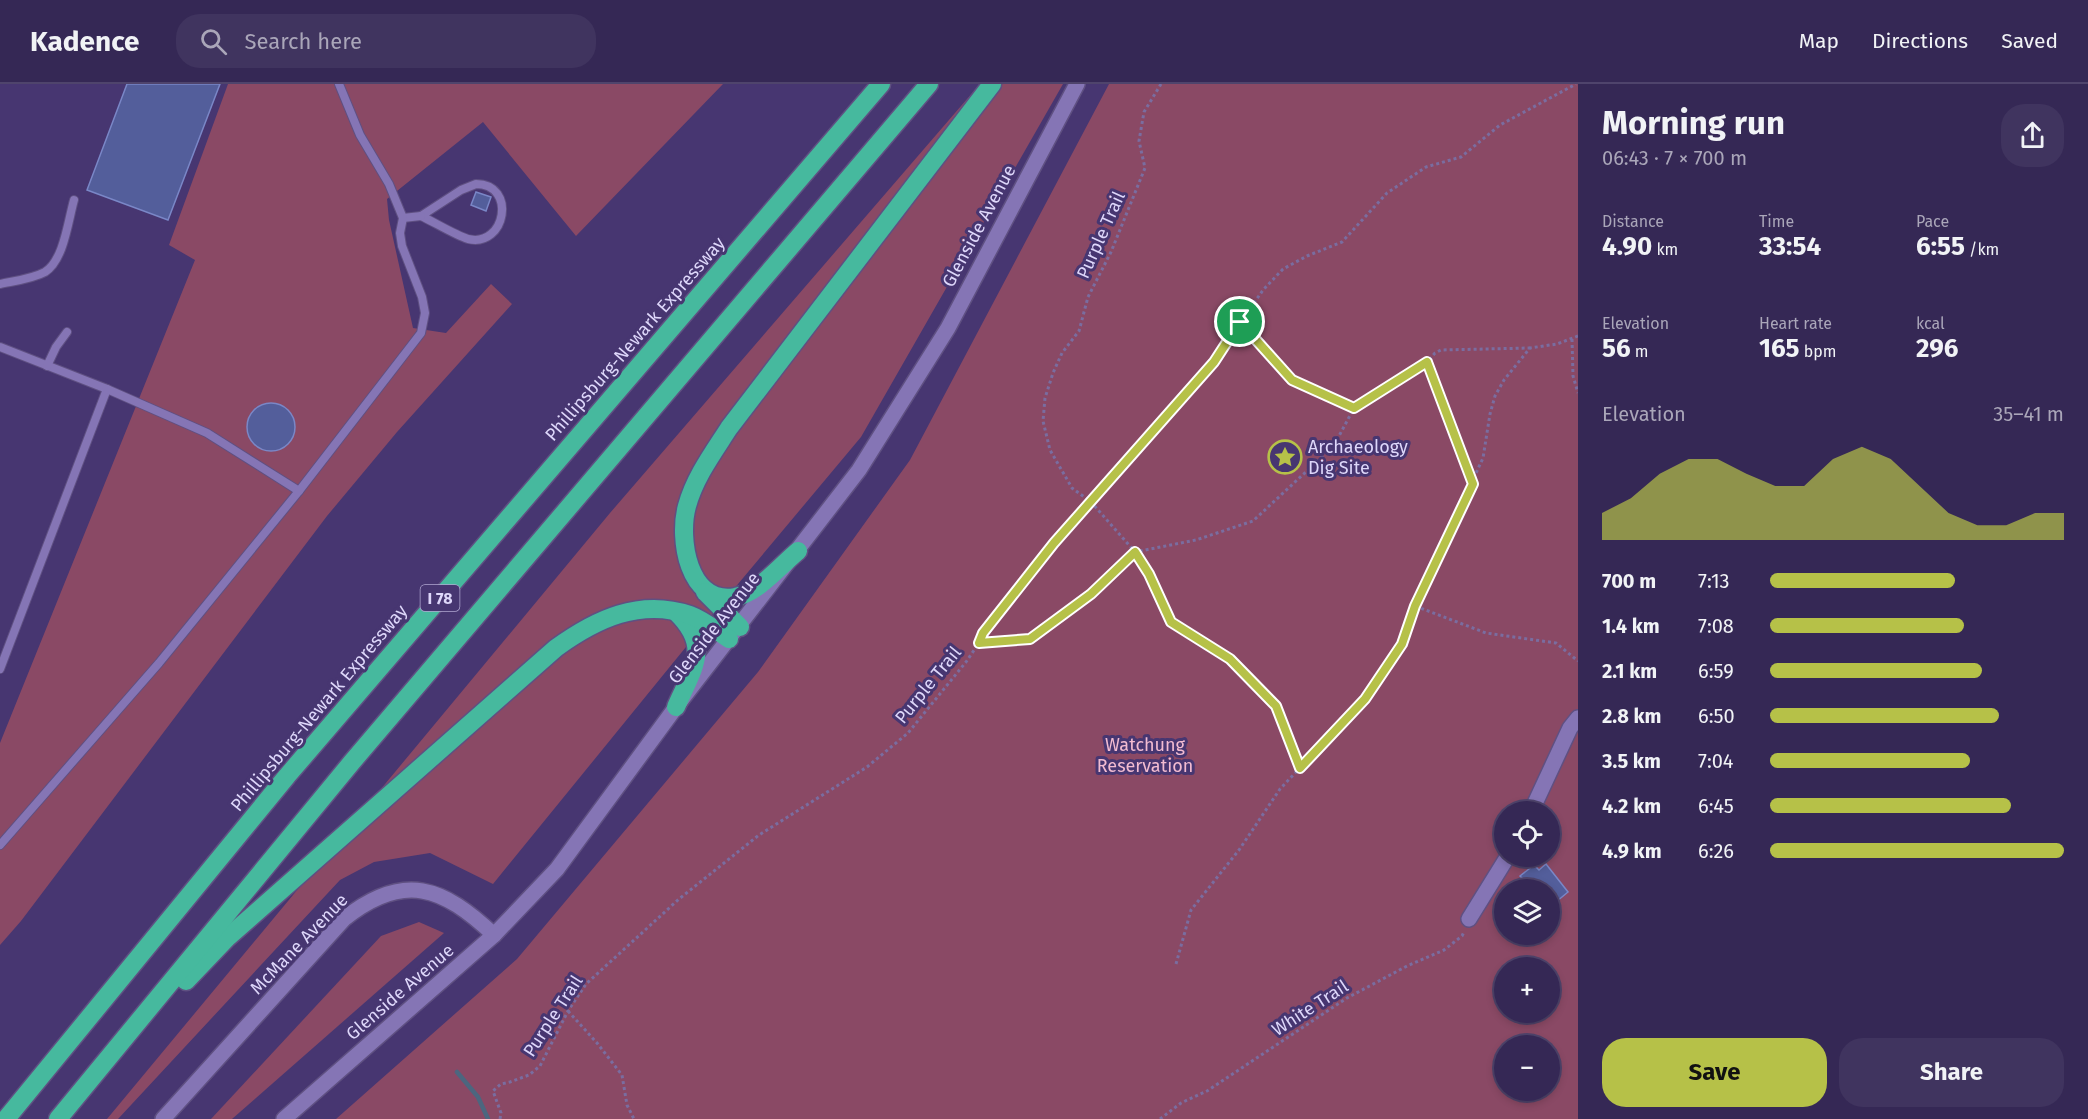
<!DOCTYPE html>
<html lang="en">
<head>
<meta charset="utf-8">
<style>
  :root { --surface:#352855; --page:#40345f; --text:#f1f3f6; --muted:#aaa6b9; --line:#4f446c; --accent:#b6c148 }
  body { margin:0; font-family:"Fira Sans",sans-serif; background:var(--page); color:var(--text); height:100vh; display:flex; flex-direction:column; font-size:22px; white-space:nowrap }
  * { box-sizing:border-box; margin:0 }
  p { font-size:20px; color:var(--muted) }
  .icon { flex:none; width:33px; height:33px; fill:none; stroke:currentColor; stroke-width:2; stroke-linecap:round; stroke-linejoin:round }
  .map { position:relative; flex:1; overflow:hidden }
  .panel { display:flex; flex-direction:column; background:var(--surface); width:510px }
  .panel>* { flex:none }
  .fabs { position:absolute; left:1494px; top:717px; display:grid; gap:12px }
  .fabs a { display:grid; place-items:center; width:66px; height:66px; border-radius:50%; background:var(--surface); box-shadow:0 3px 9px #0003,0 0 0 2px var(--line); font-size:30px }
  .pin { position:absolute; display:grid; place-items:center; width:51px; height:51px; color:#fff; margin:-26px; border:3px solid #fff; border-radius:50%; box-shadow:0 2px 6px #0007 }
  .round { display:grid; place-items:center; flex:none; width:63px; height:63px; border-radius:24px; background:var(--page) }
  .head { display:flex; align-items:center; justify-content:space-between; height:102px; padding:0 24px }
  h1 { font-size:33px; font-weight:700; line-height:45px }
  .stats { display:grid; grid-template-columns:repeat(3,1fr); gap:9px; height:102px; padding:6px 24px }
  .stats div { display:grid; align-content:center }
  .stats b { font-size:26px; font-weight:700 }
  .stats small { font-size:16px; font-weight:400 }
  .stats p { font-size:16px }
  .chart { height:168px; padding:12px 24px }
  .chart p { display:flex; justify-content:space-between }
  .chart svg { width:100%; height:108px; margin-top:6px; fill:var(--accent); opacity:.7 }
  .primary-button { display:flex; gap:12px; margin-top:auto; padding:12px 24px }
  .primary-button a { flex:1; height:69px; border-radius:24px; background:var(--accent); color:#111; font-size:24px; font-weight:700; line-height:69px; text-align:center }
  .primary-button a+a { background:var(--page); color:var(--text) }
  ul { padding:0 24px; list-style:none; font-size:20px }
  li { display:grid; grid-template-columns:96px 72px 1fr; align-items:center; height:45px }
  li i { height:15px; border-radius:8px; background:var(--accent) }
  header { display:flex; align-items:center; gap:36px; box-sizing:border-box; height:84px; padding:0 30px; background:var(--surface); border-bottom:2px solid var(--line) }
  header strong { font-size:28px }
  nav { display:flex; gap:33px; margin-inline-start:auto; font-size:21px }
  .search { width:420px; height:54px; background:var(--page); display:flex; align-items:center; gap:15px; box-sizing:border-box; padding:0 21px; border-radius:24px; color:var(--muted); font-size:22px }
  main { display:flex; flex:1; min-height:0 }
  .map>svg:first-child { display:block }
  .green { fill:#8a4965; fill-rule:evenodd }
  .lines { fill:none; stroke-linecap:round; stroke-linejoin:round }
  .stream { stroke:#4c667f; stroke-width:4.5 }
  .building { fill:#535e9b; stroke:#7a87c7; stroke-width:1.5 }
  .lane-casing { stroke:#5f5082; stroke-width:10 }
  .street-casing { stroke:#5f5082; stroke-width:18 }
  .secondary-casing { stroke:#5f5082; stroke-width:18 }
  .highway-casing { stroke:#5f5082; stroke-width:21 }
  .path { stroke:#7a6da0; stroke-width:3; stroke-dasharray:3 3; stroke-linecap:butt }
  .lane { stroke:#8575b5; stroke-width:8 }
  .street { stroke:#8575b5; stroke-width:15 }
  .secondary { stroke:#8575b5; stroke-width:15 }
  .highway { stroke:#46b99e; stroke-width:18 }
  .route-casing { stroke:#fff; stroke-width:12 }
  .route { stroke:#b6c148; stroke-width:8 }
  .labels { text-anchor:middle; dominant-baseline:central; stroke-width:6; stroke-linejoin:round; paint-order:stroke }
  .shield { fill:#473671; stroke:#b1a7d1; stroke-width:1.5 }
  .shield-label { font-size:16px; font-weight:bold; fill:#ded7fa }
  .street-label { font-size:18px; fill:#ded7fa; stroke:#473671 }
  .poi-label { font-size:18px; fill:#ded7fa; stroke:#473671; text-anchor:start }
  .park-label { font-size:18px; fill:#f3bcd1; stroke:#473671 }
</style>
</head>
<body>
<header>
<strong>Kadence</strong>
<div class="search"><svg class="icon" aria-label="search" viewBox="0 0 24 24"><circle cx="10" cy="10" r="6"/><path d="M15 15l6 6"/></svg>Search here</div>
<nav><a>Map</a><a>Directions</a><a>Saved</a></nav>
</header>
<main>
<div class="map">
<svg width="1578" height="1035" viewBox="0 0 1578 1035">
  <rect width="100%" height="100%" fill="#473671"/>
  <g class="green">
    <path d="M228 0H723L576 152 483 38 387 115 389 136 413 244 446 249 491 200 512 220 397 348 327 432 21 837 0 861V659L195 176 169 161Z"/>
    <path d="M980 0H1063L861 353 712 531 493 800 430 769 374 778 340 796 118 1035H107L610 429Z"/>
    <path d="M1109 0H1578V1035H336L517 875 758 588 910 376ZM1504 728H1550V772H1504ZM1504 806H1550V850H1504ZM1504 884H1550V928H1504ZM1504 962H1550V1006H1504Z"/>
    <path d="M419 838 444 849 232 1035H211L381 852Z"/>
  </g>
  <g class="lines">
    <path class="stream" d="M457 988 478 1013 488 1035"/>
  </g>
  <g class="building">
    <path d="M127 0H220L168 136 87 106Z"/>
    <path d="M476 108 491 113 486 127 471 121Z"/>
    <circle cx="271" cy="343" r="24"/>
    <path d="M1546 780 1568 808 1550 823V806H1514L1525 797 1520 792 1534 781 1539 786Z"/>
  </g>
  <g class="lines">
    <g class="lane-casing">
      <g id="lane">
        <path d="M476 100C517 100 506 164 468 155 455 151 434 138 421 132L461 106Z"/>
        <path d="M403 134 421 132"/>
        <path d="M0 200C14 197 32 195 45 188 64 176 68 137 74 116"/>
        <path d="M0 263 107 305 0 585"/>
        <path d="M47 282 56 263 67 248"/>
        <path d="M107 305 207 349 299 407"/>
        <path d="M0 761 159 579 299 407 421 249 425 229 422 213 402 162 400 149 403 134 389 100 360 51 339 0"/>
      </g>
    </g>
    <g class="street-casing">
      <g id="street">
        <path d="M1531 728 1570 644 1578 634"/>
        <path d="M1469 835 1508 772"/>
      </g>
    </g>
    <g class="secondary-casing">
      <g id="secondary">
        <path d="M163 1035 344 835C404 787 443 803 494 851"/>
        <path d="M284 1035 494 851 557 785 676 623 859 386 948 244 1077 0"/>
      </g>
    </g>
    <g class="highway-casing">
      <g id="highway">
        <path d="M798 467C781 481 757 510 735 513 688 521 678 454 687 422 695 393 713 369 729 344L992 0"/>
        <path d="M705 508 740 543"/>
        <path d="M676 528C712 563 693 584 676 623"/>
        <path d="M186 897 227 854 556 564C596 535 640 514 690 531 704 536 717 547 729 555"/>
        <path d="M6 1035 287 692 881 0"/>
        <path d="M58 1035 352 678 929 0"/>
      </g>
    </g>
    <g class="path">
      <path d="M1161 0 1144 28 1139 57 1145 84 1111 168 1088 213 1079 247 1062 269 1053 289 1045 314 1043 337 1050 366 1072 404 1091 418 1135 468 1196 456 1253 437 1323 372 1339 352 1354 324 1427 278 1435 269 1441 266 1530 264"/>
      <path d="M1240 238 1292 296 1354 324"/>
      <path d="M1578 252 1557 260 1530 264 1504 296 1495 312 1490 330 1483 374 1415 522 1486 549 1556 559 1578 577"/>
      <path d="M1572 255 1573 292 1578 309"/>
      <path d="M1427 278 1473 400"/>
      <path d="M979 559 1030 555 1091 510 1135 468 1148 490 1171 538 1230 575 1276 622 1300 684"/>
      <path d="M1176 880 1191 826 1239 766 1280 705 1365 615 1402 560 1415 522"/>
      <path d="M568 927 597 959 622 991 627 1021 634 1035"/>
      <path d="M500 1035 501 1029 493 1007 501 1000 510 998 529 991 540 982 568 927 586 900 679 815 759 751 867 683 908 649 966 578 979 559 983 549 1054 459 1213 278 1263 206 1283 185 1307 172 1342 158 1387 109 1426 83 1461 73 1500 41 1576 0"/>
      <path d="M1160 1035 1181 1019 1207 1007 1347 914 1407 882 1444 866 1462 852 1464 848"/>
    </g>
    <use href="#lane" class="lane"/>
    <use href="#street" class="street"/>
    <use href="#secondary" class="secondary"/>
    <use href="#highway" class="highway"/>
  </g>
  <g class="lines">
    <g class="route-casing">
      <path id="route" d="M1240 238 1292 296 1354 324 1427 278 1473 400 1415 522 1402 560 1365 615 1300 684 1276 622 1230 575 1171 538 1149 490 1135 468 1091 510 1030 555 979 559 983 549 1054 459 1214 278Z"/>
    </g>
    <use href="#route" class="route"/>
  </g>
  <defs>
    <g id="sight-ring" transform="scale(1.725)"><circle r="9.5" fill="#473671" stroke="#b6c148" stroke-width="1.5"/><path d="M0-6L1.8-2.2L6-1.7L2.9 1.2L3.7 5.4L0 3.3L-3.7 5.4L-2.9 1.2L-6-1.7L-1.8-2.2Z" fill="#b6c148"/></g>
  </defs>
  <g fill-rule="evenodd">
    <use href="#sight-ring" x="1285" y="373"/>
  </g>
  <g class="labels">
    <rect class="shield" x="420.5" y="501" width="39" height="26" rx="4.5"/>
    <g class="shield-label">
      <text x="440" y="514">I 78</text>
    </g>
    <g class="street-label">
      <text transform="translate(979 142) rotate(-62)">Glenside Avenue</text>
      <text transform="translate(1101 151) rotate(-66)">Purple Trail</text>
      <text transform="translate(635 255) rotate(-49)">Phillipsburg-Newark Expressway</text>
      <text transform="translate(714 544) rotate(-52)">Glenside Avenue</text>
      <text transform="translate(928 601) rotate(-51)">Purple Trail</text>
      <text transform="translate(319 624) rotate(-50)">Phillipsburg-Newark Expressway</text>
      <text transform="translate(299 860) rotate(-46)">McMane Avenue</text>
      <text transform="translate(400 908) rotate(-41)">Glenside Avenue</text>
      <text transform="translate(1310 924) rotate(-33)">White Trail</text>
      <text transform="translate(553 932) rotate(-57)">Purple Trail</text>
    </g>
    <g class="poi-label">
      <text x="1308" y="363">Archaeology<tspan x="1308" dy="21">Dig Site</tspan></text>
    </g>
    <g class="park-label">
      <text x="1145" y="661">Watchung<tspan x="1145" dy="21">Reservation</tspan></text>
    </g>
  </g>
</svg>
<div class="fabs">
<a><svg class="icon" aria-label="locate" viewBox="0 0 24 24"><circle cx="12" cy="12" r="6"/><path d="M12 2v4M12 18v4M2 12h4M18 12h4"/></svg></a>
<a><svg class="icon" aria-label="layers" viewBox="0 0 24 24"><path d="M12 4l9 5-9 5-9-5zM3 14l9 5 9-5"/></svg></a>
<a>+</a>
<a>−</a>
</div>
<div class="pin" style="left:1240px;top:238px;background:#1e9e55"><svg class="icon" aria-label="arrive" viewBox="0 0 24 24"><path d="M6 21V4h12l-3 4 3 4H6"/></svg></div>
</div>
<section class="panel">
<div class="head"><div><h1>Morning run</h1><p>06:43 · 7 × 700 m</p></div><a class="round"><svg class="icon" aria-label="share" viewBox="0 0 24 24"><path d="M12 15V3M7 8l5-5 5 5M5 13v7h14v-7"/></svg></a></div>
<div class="stats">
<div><p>Distance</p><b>4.90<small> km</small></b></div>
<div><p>Time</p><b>33:54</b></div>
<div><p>Pace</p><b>6:55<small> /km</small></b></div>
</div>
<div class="stats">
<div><p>Elevation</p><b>56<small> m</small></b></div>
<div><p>Heart rate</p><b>165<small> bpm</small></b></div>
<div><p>kcal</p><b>296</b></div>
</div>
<div class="chart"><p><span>Elevation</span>35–41 m</p>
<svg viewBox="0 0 160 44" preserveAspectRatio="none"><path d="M0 44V33L10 27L20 17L30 11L40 11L50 17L60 22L70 22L80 11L90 6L100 11L110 22L120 33L130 38L140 38L150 33L160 33V44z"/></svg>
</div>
<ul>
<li><b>700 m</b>7:13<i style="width:63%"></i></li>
<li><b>1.4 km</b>7:08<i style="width:66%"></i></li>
<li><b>2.1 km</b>6:59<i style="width:72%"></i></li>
<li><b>2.8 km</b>6:50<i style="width:78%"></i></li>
<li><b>3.5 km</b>7:04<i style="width:68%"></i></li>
<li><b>4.2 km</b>6:45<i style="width:82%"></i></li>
<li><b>4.9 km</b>6:26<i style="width:100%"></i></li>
</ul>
<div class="primary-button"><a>Save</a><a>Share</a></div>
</section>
</main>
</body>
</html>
